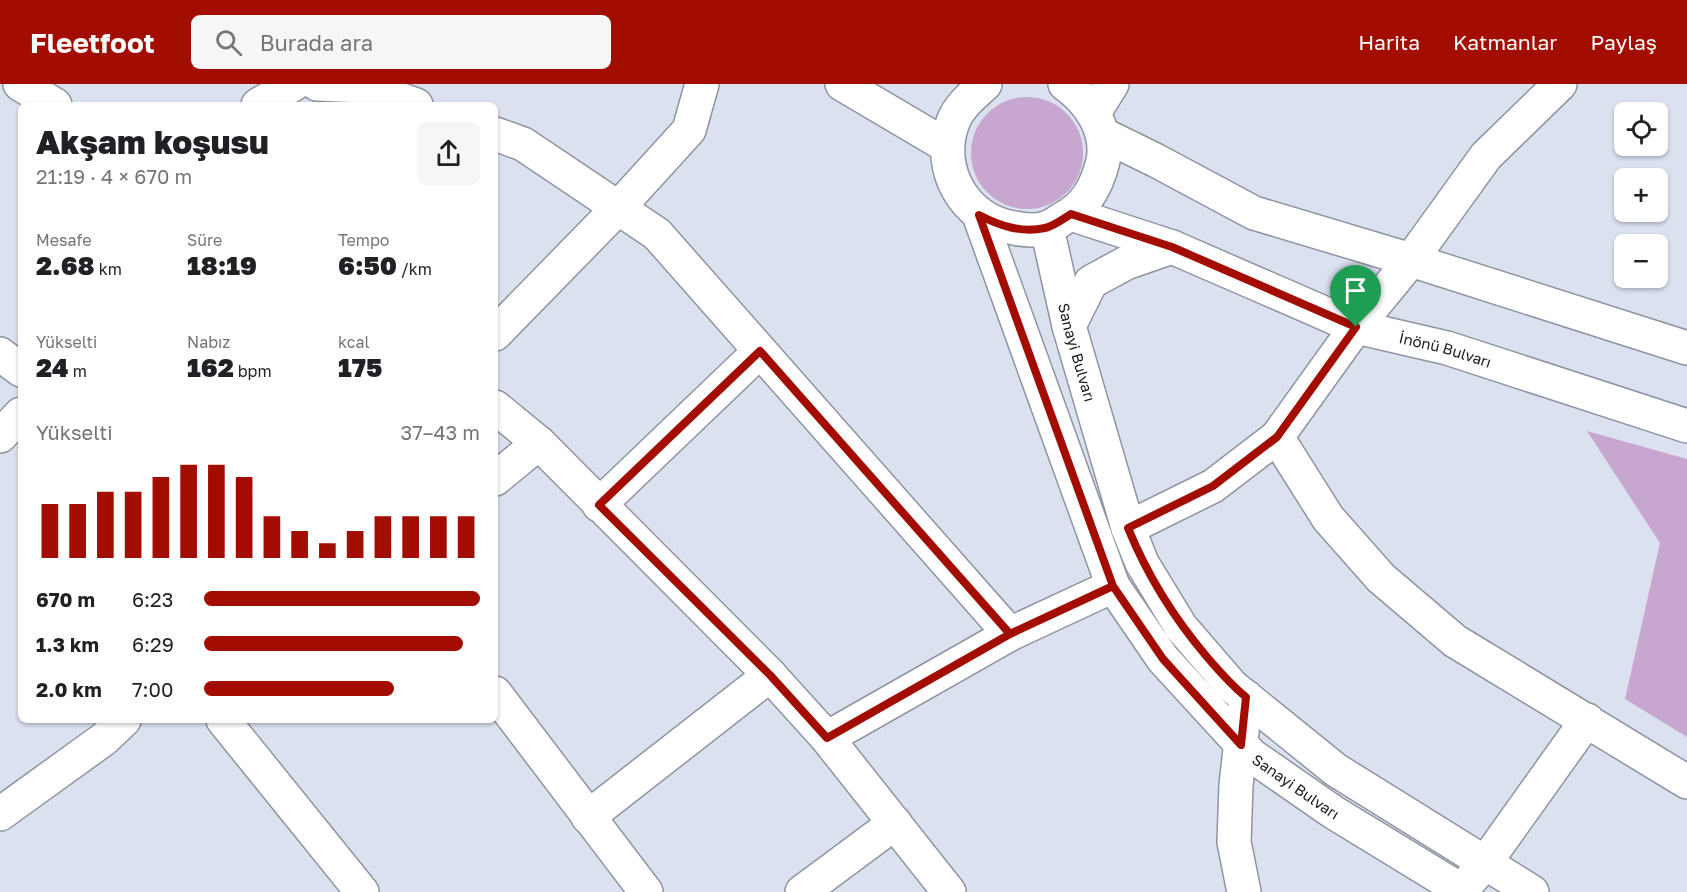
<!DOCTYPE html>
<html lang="tr">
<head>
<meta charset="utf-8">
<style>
  :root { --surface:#fff; --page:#f6f6f6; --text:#202124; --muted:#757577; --accent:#a30d00 }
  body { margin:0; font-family:"Golos Text",sans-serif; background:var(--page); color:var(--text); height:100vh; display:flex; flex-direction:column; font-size:22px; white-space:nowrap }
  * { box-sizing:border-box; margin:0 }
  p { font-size:20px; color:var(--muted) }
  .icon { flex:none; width:33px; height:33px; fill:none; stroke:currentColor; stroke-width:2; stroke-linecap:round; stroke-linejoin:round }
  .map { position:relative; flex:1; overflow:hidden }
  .side { position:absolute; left:18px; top:18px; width:480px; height:621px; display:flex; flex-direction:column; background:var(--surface); border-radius:9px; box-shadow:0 2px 4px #0004 }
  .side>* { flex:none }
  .buttons { position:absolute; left:1614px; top:18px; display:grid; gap:12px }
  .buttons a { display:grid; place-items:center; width:54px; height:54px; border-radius:9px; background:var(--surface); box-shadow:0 2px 4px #0004; font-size:30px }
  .pin { position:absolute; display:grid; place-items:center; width:51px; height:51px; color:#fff; margin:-62px -26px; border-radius:50% 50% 50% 0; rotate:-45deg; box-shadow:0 0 6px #0007 }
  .pin .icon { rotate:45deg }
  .round { display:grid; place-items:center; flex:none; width:63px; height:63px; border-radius:9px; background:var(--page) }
  .headline { display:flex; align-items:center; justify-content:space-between; height:102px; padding:0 18px }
  h1 { font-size:33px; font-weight:800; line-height:45px }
  .figures { display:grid; grid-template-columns:repeat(3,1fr); gap:9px; height:102px; padding:6px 18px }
  .figures div { display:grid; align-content:center }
  .figures b { font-size:26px; font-weight:800 }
  .figures small { font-size:16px; font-weight:400 }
  .figures p { font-size:16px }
  .chart { height:168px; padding:12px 18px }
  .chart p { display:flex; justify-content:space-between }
  .chart svg { width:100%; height:108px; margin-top:6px; stroke:var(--accent); stroke-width:6 }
  ul { padding:0 18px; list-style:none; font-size:20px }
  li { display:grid; grid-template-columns:96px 72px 1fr; align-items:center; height:45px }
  li i { height:15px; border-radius:8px; background:var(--accent) }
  header { display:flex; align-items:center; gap:36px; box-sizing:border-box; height:84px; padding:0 30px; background:var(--accent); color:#fff }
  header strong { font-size:28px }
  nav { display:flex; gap:33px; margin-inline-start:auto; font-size:21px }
  .search { width:420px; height:54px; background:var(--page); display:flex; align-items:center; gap:15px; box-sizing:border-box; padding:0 21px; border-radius:9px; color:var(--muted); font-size:22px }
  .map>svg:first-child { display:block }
  .green { fill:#c7a6d0 }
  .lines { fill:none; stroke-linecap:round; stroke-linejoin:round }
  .minor-casing { stroke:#8f94a2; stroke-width:36 }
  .major-casing { stroke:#8f94a2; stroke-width:36 }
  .minor { stroke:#fff; stroke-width:33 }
  .major { stroke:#fff; stroke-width:33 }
  .route-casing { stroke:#fff; stroke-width:12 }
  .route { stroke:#a30d00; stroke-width:8 }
  .labels { text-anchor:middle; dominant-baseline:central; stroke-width:5; stroke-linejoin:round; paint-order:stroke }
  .street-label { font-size:15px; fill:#18191f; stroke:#e9eefd }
</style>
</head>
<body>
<header>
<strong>Fleetfoot</strong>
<div class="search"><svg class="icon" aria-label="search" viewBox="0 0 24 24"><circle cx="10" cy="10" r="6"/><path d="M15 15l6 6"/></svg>Burada ara</div>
<nav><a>Harita</a><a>Katmanlar</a><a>Paylaş</a></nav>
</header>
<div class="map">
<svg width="1687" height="808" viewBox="0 0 1687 808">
  <rect width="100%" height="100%" fill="#dce1f0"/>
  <g class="green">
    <circle cx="1027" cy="69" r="56"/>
    <path d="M1587 347 1687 375V653L1625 615 1660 459Z"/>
  </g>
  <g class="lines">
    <g class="minor-casing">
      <g id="minor">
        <path d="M20 0 55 21"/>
        <path d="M317 0 363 2 416 21"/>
        <path d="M1560 0 1486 72 1411 176 1356 243 1277 353 1328 434 1381 494 1455 557 1687 698"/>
        <path d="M258 21 294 0"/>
        <path d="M1094 29 1112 0"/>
        <path d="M495 50 523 60 657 150 1010 550 827 654"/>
        <path d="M1102 50 1157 77 1254 129 1411 176 1687 264"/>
        <path id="s1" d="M1071 130 1172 163 1356 243 1447 264 1687 342"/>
        <path d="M495 250 618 124 689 46 702 0"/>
        <path d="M0 270 21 286"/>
        <path d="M495 323 539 359 770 591 827 654 949 808"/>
        <path d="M0 352 21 330"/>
        <path d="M495 395 539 359"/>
        <path d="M599 421 760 267"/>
        <path d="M1128 444 1213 402 1277 353"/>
        <path d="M1010 550 1113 502"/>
        <path d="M495 609 646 808"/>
        <path d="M223 636 362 808"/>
        <path d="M0 730 104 655 124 636"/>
        <path d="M588 733 770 591"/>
        <path d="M802 808 895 739"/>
        <path d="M1244 808 1234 758 1236 701 1246 613"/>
        <path d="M1460 808 1485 779 1587 636"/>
      </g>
    </g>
    <g class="major-casing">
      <g id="major">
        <path d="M842 0 947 62"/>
        <path d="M985 0C973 11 959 22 953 38 935 85 965 137 1014 144 1024 146 1036 147 1046 144 1052 142 1058 138 1062 135 1086 123 1097 102 1103 77 1109 46 1089 17 1065 0"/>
        <path id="s2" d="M979 131 1113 502 1163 575 1251 671 1333 728 1464 808"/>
        <path id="s3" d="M1047 144 1069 242 1128 444 1142 479 1181 543 1232 602 1336 686 1532 808"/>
        <path d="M1069 242 1091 198 1126 179 1172 163"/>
      </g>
    </g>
    <use href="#minor" class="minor"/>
    <use href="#major" class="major"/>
  </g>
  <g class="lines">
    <g class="route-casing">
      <path id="route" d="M1356 243 1277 353 1213 402 1128 444C1148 493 1173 533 1207 573 1219 587 1231 601 1246 613L1241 661 1163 575 1113 502 1010 550 827 654 770 591 599 421 760 267 1010 550 1113 502 979 131C1000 142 1021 149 1045 144 1054 142 1063 135 1071 130L1172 163 1356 243"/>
    </g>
    <use href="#route" class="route"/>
  </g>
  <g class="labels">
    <g class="street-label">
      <text stroke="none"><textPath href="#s1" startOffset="399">İnönü Bulvarı</textPath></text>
      <text stroke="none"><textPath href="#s3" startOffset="128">Sanayi Bulvarı</textPath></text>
      <text stroke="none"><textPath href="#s2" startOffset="668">Sanayi Bulvarı</textPath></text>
    </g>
  </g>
</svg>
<div class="buttons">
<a><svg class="icon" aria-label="locate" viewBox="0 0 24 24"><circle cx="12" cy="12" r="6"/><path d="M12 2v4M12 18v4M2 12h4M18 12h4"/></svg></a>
<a>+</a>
<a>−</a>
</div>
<div class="pin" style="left:1356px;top:243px;background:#1e9e55"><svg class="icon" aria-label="arrive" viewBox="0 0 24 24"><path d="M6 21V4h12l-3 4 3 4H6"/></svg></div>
<section class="side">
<div class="headline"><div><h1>Akşam koşusu</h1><p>21:19 · 4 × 670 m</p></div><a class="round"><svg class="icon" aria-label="share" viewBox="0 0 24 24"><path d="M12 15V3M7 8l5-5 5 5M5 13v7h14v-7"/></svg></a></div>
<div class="figures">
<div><p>Mesafe</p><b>2.68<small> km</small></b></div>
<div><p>Süre</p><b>18:19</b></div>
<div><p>Tempo</p><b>6:50<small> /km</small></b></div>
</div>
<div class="figures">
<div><p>Yükselti</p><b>24<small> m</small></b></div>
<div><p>Nabız</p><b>162<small> bpm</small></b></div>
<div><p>kcal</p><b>175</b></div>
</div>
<div class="chart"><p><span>Yükselti</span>37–43 m</p>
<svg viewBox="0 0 160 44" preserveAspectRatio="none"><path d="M5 44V22M15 44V22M25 44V17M35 44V17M45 44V11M55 44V6M65 44V6M75 44V11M85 44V27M95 44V33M105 44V38M115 44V33M125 44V27M135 44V27M145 44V27M155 44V27"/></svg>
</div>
<ul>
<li><b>670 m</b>6:23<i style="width:100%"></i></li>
<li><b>1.3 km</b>6:29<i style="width:94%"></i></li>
<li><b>2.0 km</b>7:00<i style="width:69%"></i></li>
</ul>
</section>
</div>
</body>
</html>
